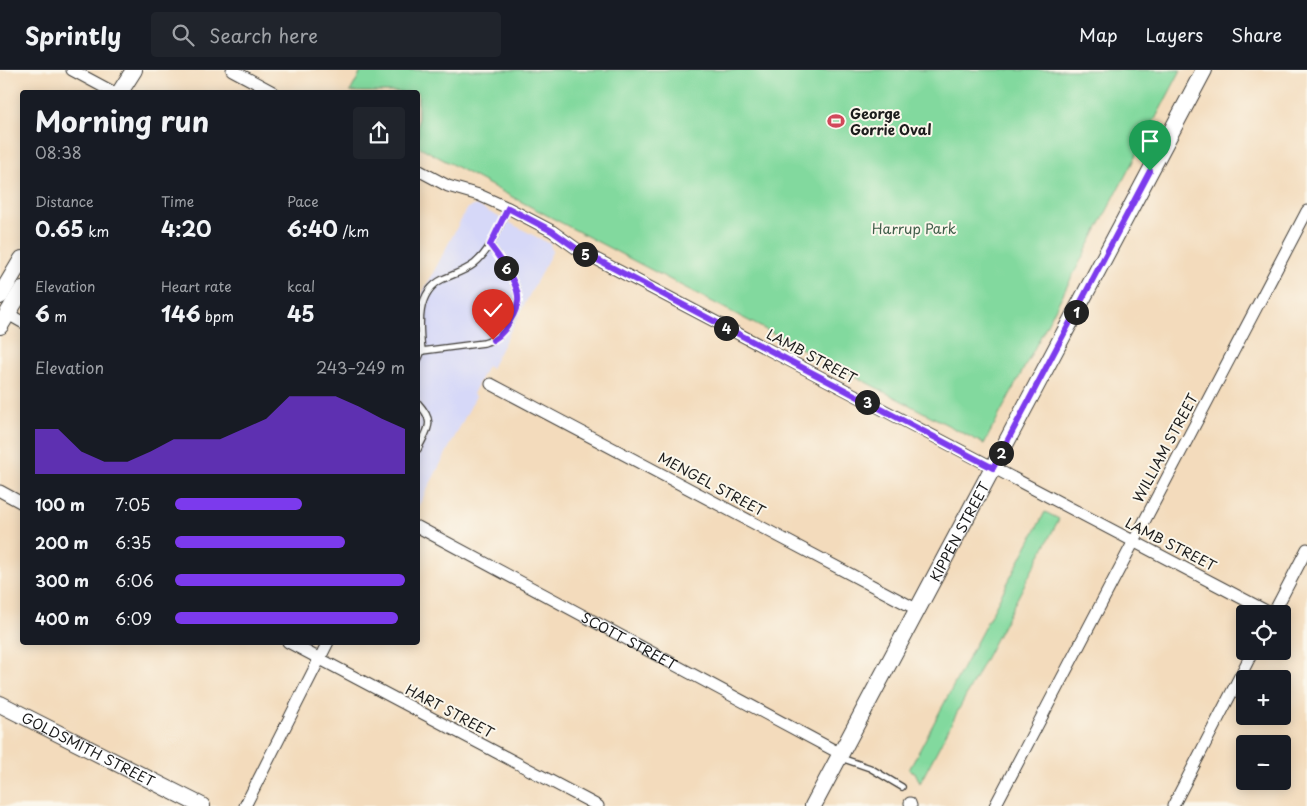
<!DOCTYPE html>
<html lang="en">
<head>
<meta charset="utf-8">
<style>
  :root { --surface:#171b24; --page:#20242c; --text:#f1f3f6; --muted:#9ea1a6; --line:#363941; --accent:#7c3aed }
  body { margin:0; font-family:"Playpen Sans",sans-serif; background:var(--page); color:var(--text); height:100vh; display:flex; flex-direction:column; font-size:19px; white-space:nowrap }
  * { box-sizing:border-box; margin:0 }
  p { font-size:16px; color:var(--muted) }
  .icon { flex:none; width:28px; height:28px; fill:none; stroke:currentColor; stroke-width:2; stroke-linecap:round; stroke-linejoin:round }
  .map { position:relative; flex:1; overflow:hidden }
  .panel { position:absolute; left:20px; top:20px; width:400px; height:555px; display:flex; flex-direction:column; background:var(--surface); border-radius:5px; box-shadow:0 2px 12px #0003 }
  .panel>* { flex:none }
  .tools { position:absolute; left:1236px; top:535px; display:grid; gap:10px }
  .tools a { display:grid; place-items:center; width:55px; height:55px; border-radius:5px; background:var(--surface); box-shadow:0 2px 12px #0003; font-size:25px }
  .pin { position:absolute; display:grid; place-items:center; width:42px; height:42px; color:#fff; margin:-51px -21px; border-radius:50% 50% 50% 0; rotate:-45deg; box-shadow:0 0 5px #0007 }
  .pin .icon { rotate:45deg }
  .km { position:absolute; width:25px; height:25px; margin:-12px; border-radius:50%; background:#222; color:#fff; font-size:14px; line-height:25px; text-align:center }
  .round { display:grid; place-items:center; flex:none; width:52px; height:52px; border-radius:5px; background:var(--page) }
  .overview { display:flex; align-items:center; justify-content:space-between; height:85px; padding:0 15px }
  h1 { font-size:28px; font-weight:700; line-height:38px }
  .metrics { display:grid; grid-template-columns:repeat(3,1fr); gap:8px; height:85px; padding:5px 15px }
  .metrics div { display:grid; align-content:center }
  .metrics b { font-size:21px; font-weight:700 }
  .metrics small { font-size:14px; font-weight:400 }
  .metrics p { font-size:14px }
  .chart { height:140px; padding:10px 15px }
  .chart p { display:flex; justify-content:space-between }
  .chart svg { width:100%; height:90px; margin-top:5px; fill:var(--accent); opacity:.7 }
  ul { padding:0 15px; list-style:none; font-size:16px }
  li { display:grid; grid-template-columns:80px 60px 1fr; align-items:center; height:38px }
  li i { height:12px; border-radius:6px; background:var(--accent) }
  header { display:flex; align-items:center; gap:30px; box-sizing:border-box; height:70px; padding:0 25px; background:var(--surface); border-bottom:1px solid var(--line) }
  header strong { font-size:24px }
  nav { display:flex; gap:28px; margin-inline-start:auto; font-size:18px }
  .search { width:350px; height:45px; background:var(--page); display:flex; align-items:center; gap:12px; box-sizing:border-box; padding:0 18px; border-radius:5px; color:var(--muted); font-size:19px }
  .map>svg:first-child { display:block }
  .built { fill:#d6d8f8 }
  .green { fill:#82d99e; stroke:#4f7a5d }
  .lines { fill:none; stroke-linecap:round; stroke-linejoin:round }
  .lane-casing { stroke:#3c3934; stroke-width:8 }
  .street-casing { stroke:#3c3934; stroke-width:13 }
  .secondary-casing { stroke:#3c3934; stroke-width:18 }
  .lane { stroke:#fff; stroke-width:5.5 }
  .street { stroke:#fff; stroke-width:11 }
  .secondary { stroke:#fff; stroke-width:16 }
  .route-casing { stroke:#fff; stroke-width:10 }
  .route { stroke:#7c3aed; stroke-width:6 }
  .labels { text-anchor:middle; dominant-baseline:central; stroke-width:4; stroke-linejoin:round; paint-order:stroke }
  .poi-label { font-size:14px; font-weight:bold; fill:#1c1c1c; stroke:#fbf7ec; text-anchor:start }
  .park-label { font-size:14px; fill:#405e4a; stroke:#fbf7ec }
  .street-label { font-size:14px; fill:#1c1c1c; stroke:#fbf7ec }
</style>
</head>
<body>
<header>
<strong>Sprintly</strong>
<div class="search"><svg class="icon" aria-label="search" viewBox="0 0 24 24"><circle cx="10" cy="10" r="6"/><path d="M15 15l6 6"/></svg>Search here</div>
<nav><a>Map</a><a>Layers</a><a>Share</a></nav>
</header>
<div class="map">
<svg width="1307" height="736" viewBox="0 0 1307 736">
  <rect width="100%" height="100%" fill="#fbf7ec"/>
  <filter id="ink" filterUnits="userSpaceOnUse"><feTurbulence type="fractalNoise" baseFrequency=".02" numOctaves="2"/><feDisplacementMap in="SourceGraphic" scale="10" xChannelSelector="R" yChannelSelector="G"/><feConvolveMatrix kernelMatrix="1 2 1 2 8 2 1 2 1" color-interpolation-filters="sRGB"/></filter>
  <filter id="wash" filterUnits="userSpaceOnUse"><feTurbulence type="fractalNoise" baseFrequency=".0096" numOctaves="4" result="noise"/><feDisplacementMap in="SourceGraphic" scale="20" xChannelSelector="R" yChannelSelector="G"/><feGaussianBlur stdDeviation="1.12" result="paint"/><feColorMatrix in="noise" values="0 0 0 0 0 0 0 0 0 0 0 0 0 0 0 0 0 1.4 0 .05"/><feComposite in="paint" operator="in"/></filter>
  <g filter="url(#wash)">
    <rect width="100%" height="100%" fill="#f3dbbc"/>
    <path class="built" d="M476 135 550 174 552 182 491 298 487 296 473 324 476 326 418 437V232L467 138Z"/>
    <g class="green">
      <path d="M362 0H1181L984 374 514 128 418 76V22H350Z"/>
      <path d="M1045 442 1059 449 920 713 916 704 909 700Z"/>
    </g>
  </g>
  <g filter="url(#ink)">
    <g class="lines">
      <g class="lane-casing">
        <g id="lane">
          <path d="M490 175C500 187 519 214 518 230 518 238 513 245 510 251 503 263 497 269 484 273L422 281C419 255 416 222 443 209 454 204 465 201 474 194 491 180 499 157 508 138"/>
          <path d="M418 290 422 281"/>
          <path d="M418 333C436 353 428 358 418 379"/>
          <path d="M841 688 870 698 902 717"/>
        </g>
      </g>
      <g class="street-casing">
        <g id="street">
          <path d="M72 0 113 22"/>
          <path d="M232 0 273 22"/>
          <path d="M418 100 448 116 479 125 508 138 552 161 577 179 1272 544"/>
          <path d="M8 244 22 252"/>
          <path d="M491 314 918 540"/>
          <path d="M0 421 22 433"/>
          <path id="s1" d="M418 457 841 684"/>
          <path d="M1273 544 1307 479"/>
          <path d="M288 572 598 736"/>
          <path d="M910 733 911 736"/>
          <path d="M245 736 328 572"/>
          <path d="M995 736 1307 141"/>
          <path d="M1173 736 1253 581"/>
        </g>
      </g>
      <g class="secondary-casing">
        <g id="secondary">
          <path d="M120 22 134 0"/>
          <path d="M0 226 22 189"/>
          <path d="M0 256 22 220"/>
          <path id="s2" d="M0 634 202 736"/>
          <path id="s3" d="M813 736 1204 0"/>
        </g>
      </g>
      <use href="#lane" class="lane"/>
      <use href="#street" class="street"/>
      <use href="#secondary" class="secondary"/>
    </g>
  </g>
  <g class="lines" filter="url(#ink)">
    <g class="route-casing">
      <path id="route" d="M493 270C502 265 506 258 511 249 514 244 517 238 518 231 520 215 500 188 490 175L508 138 552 161 577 179 993 398 1150 101"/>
    </g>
    <use href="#route" class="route"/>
  </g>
  <defs>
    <g id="stadium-bare" transform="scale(1.35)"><path d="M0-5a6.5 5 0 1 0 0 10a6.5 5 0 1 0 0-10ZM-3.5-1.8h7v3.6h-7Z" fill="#d1495b" stroke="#fbf7ec" stroke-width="2.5" paint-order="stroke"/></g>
  </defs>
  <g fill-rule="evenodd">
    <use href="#stadium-bare" x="836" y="51"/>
  </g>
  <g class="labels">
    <g class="poi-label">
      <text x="850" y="43">George<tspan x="850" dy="16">Gorrie Oval</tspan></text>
    </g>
    <g class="park-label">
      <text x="914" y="158">Harrup Park</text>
    </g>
    <g class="street-label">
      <text transform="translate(812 286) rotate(28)">LAMB STREET</text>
      <text transform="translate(1165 378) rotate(-62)">WILLIAM STREET</text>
      <text transform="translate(712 414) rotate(28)">MENGEL STREET</text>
      <text stroke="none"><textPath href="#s3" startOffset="311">KIPPEN STREET</textPath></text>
      <text transform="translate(1171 474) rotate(27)">LAMB STREET</text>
      <text stroke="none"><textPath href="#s1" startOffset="240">SCOTT STREET</textPath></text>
      <text transform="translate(450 641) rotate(28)">HART STREET</text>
      <text stroke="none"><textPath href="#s2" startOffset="99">GOLDSMITH STREET</textPath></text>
    </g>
  </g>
</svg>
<div class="tools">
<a><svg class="icon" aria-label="locate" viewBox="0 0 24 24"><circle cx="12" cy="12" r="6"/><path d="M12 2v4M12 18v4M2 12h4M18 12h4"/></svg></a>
<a>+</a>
<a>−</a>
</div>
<div class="pin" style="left:1150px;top:101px;background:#1e9e55"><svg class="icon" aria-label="arrive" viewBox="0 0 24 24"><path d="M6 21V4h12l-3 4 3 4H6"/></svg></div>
<div class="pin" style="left:493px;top:270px;background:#d93025"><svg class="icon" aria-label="check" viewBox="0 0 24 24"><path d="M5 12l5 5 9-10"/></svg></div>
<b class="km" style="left:1076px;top:242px">1</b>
<b class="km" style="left:1001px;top:383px">2</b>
<b class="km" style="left:867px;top:332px">3</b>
<b class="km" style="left:726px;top:258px">4</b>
<b class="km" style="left:585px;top:184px">5</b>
<b class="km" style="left:506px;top:198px">6</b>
<section class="panel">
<div class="overview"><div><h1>Morning run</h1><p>08:38</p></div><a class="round"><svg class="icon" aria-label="share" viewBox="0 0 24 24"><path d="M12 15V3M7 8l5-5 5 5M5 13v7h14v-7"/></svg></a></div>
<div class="metrics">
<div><p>Distance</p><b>0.65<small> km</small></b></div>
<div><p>Time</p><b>4:20</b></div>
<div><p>Pace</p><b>6:40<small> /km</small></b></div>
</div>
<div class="metrics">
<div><p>Elevation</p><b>6<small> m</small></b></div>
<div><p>Heart rate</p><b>146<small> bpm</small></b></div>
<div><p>kcal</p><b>45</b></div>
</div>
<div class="chart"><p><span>Elevation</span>243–249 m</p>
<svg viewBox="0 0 160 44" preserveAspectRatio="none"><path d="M0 44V22L10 22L20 33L30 38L40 38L50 33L60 27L70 27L80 27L90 22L100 17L110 6L120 6L130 6L140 11L150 17L160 22V44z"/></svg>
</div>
<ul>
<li><b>100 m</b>7:05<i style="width:55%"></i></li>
<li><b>200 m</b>6:35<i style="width:74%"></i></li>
<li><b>300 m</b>6:06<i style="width:100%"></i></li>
<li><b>400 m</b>6:09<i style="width:97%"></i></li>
</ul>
</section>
</div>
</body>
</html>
